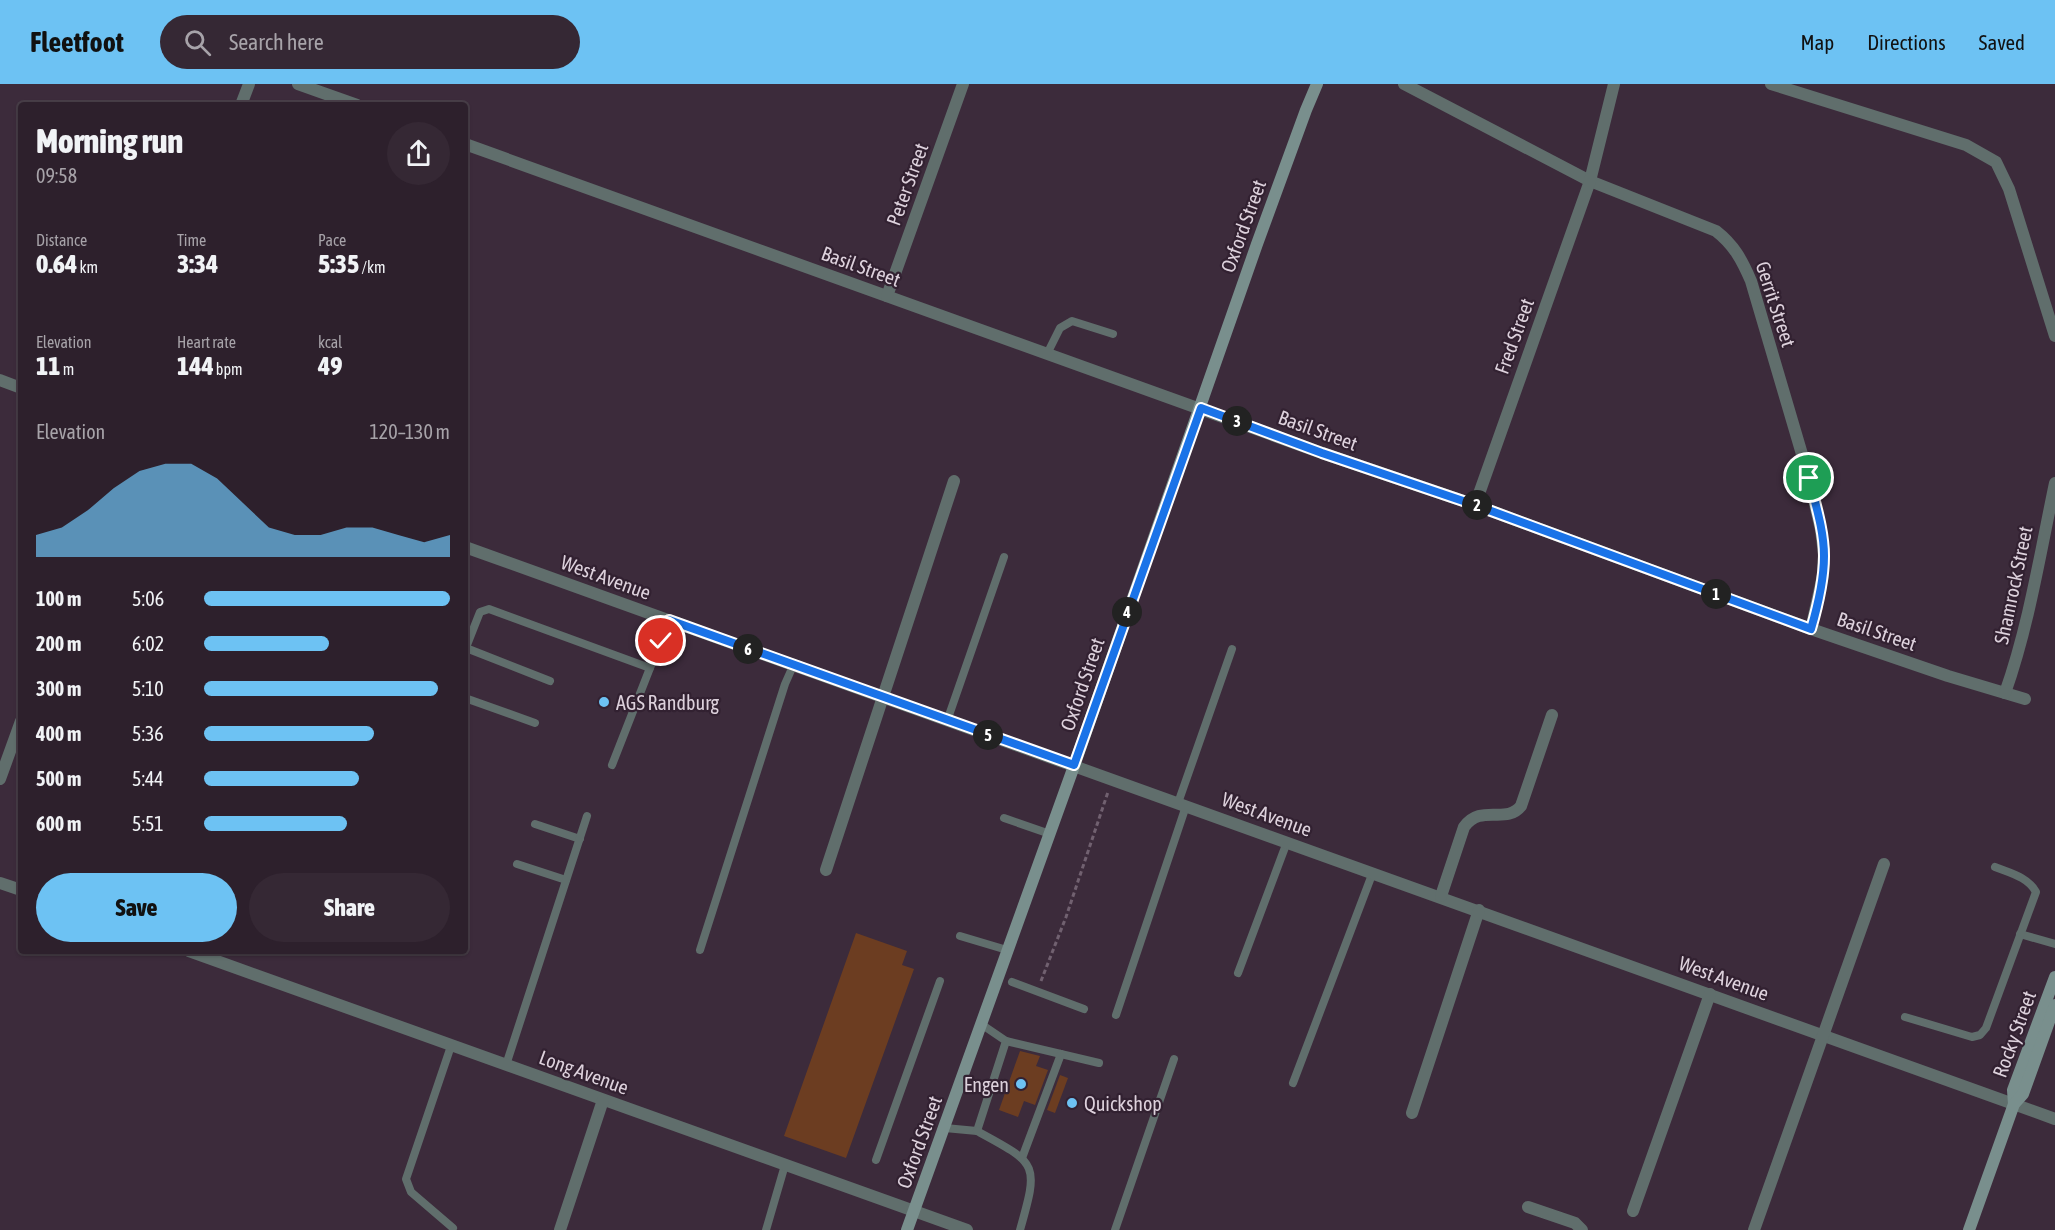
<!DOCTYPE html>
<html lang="en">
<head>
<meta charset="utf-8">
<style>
  :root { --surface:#2d202c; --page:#352834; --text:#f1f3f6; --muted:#a7a3a9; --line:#483e48; --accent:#6dc2f3 }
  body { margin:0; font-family:"Asap Condensed",sans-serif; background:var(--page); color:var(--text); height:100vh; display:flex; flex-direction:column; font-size:22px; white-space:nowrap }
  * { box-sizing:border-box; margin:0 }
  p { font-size:20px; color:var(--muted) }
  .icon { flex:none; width:33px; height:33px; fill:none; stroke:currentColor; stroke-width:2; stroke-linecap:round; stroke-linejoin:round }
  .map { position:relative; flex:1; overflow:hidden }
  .details { position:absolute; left:18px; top:18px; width:450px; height:852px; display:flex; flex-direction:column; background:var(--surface); border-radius:6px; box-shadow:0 2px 4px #0004,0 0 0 2px var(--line) }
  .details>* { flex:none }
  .pin { position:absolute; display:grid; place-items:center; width:51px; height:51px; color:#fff; margin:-26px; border:3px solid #fff; border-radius:50%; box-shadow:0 2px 6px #0007 }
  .km { position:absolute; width:30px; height:30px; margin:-15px; border-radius:50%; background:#222; color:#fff; font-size:16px; line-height:30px; text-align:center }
  .round { display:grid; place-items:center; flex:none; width:63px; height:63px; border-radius:32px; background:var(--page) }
  .head { display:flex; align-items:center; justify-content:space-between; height:102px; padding:0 18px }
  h1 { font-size:33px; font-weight:800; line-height:45px }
  .figures { display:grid; grid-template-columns:repeat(3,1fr); gap:9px; height:102px; padding:6px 18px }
  .figures div { display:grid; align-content:center }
  .figures b { font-size:26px; font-weight:800 }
  .figures small { font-size:16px; font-weight:400 }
  .figures p { font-size:16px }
  .chart { height:168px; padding:12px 18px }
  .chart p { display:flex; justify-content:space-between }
  .chart svg { width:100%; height:108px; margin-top:6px; fill:var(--accent); opacity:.7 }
  .primary-button { display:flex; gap:12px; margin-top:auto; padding:12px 18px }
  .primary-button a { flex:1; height:69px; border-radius:36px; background:var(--accent); color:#111; font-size:24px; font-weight:800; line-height:69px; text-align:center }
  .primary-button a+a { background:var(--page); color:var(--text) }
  ul { padding:0 18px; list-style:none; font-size:20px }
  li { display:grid; grid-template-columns:96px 72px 1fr; align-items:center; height:45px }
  li i { height:15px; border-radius:8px; background:var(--accent) }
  header { display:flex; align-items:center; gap:36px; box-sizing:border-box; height:84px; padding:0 30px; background:var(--accent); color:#111 }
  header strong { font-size:28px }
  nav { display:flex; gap:33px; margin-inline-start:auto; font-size:21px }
  .search { width:420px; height:54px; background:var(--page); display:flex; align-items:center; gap:15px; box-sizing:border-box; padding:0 21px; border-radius:33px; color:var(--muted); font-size:22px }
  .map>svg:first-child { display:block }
  .building { fill:#6c3d21 }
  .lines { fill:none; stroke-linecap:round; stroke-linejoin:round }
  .path { stroke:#716170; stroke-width:3; stroke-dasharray:4.5 3; stroke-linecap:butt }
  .lane { stroke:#606e6c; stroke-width:8 }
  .street { stroke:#606e6c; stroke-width:12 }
  .secondary { stroke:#798f8d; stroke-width:12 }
  .route-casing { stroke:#fff; stroke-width:12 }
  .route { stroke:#1a73e8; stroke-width:8 }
  .poi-dot { fill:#6dc2f3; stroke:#322131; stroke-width:2 }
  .labels { text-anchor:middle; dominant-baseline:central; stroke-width:4.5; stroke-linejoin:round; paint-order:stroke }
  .street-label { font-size:20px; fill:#ddd1dc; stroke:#322131 }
  .poi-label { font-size:20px; fill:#ddd1dc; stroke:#322131; text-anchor:start }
</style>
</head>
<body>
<header>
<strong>Fleetfoot</strong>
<div class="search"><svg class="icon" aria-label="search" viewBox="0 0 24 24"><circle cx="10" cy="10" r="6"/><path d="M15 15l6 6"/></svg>Search here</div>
<nav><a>Map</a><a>Directions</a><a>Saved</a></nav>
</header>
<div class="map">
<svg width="2055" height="1146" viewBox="0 0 2055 1146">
  <rect width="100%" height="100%" fill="#3c2b3b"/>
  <g class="building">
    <path d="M856 849 907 867 902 881 914 885 846 1074 784 1052Z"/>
    <path d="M1020 967 1040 972 1036 982 1048 986 1035 1021 1024 1017 1018 1033 999 1026Z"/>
    <path d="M1060 991 1068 994 1055 1029 1047 1026Z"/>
  </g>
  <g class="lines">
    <path class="path" d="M1041 897 1066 833 1108 708"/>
    <g class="lane">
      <path d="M1047 270 1060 244 1072 237 1113 250"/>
      <path d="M466 564 550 597"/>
      <path d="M465 566 480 528 489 525 650 584 669 536"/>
      <path d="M465 614 535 639"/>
      <path d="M947 637 1004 473"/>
      <path d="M612 681 650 584"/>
      <path d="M1178 719 1232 565"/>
      <path d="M1004 734 1050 750"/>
      <path d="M535 740 580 755"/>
      <path d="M517 780 566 796"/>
      <path d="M2020 850 2055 860"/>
      <path d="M960 852 1007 866"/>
      <path d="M700 866 785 600 793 582"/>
      <path d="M1238 889 1287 758"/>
      <path d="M1012 898 1084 925"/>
      <path d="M1116 931 1186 722"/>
      <path d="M1905 933 1972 953 1980 951 1986 944 2036 808C2028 793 2010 789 1995 783"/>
      <path d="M1006 957 1099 979"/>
      <path d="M451 962 406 1095 411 1108 453 1144"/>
      <path d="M506 981 587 732"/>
      <path d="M1293 999 1373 788"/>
      <path d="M945 1044 977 1047 1006 957 981 940"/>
      <path d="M977 1047C1038 1080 1039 1079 1020 1146"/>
      <path d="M1022 1074 1061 970"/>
      <path d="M876 1076 940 897"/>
      <path d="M766 1146 785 1081"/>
      <path d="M1115 1146 1174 975"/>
    </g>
    <g class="street">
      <path d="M298 0 357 21"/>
      <path d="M1404 0 1590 97 1716 147C1734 161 1742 176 1751 197L1809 394 1821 446 1824 470 1823 491 1811 545"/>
      <path d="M1771 0 1966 61 1996 78 2009 105 2055 252"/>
      <path d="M241 21 249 0"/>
      <path d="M465 60 1322 369 1475 421 1811 545 1948 592 2025 615"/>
      <path d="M887 212 963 0"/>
      <path d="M0 296 21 304"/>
      <path d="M1475 421 1590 97 1614 0"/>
      <path d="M465 463 2055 1035"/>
      <path d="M2005 609C2029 541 2040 470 2055 399"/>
      <path d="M0 695 21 637"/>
      <path d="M826 786 954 397"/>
      <path d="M0 799 21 806"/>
      <path d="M1441 812 1464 743C1481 719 1506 741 1521 722L1552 631"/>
      <path d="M189 867 967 1146"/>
      <path d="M1412 1029 1479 826"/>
      <path d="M1528 1123 1575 1139 1582 1146"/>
      <path d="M1633 1127 1710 910"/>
      <path d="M560 1146 603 1016"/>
      <path d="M1754 1146 1884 780"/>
    </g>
    <g class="secondary">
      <path d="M2014 1020 2013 1006 2055 893"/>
      <path d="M907 1146 1074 682 1257 160 1306 26 1317 0"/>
      <path d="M1969 1146 2014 1020 2023 1010 2055 921"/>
    </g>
  </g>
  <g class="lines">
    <g class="route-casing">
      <path id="route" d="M661 557 669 536 1074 681 1201 324 1322 369 1475 421 1811 545C1818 521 1824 497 1824 472 1824 446 1815 419 1809 394"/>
    </g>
    <use href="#route" class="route"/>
  </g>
  <g class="poi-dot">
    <circle cx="604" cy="618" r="6"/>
    <circle cx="1021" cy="1000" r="6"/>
    <circle cx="1072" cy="1019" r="6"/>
  </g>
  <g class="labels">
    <g class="street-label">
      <text transform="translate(907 100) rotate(-70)">Peter Street</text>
      <text transform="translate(1243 142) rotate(-70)">Oxford Street</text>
      <text transform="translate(861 182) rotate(20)">Basil Street</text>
      <text transform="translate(1776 220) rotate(72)">Gerrit Street</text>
      <text transform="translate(1514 252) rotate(-70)">Fred Street</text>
      <text transform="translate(1318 346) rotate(20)">Basil Street</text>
      <text transform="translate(606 493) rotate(20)">West Avenue</text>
      <text transform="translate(2013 501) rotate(-78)">Shamrock Street</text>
      <text transform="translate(1877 547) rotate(19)">Basil Street</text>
      <text transform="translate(1082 600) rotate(-71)">Oxford Street</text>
      <text transform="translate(1267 730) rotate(20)">West Avenue</text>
      <text transform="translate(1724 894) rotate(20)">West Avenue</text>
      <text transform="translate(2014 950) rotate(-70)">Rocky Street</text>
      <text transform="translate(584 988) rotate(20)">Long Avenue</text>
      <text transform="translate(919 1058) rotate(-70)">Oxford Street</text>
    </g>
    <g class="poi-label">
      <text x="616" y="618">AGS Randburg</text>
      <text x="1009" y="1000" text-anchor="end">Engen</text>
      <text x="1084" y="1019">Quickshop</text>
    </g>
  </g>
</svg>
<div class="pin" style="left:1809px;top:394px;background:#1e9e55"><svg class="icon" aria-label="arrive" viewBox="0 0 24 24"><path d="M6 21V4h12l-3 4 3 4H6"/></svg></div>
<div class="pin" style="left:661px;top:557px;background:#d93025"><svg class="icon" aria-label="check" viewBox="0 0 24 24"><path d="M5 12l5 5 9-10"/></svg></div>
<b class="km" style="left:1716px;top:510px">1</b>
<b class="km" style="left:1477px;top:421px">2</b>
<b class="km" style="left:1237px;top:337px">3</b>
<b class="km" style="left:1127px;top:528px">4</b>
<b class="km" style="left:988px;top:651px">5</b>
<b class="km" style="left:748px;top:565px">6</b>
<section class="details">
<div class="head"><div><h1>Morning run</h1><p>09:58</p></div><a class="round"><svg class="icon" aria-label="share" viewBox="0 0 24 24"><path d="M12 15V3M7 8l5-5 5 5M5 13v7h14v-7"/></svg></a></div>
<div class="figures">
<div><p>Distance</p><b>0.64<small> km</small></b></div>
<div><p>Time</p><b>3:34</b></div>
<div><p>Pace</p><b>5:35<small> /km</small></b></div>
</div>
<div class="figures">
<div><p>Elevation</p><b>11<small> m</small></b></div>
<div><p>Heart rate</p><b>144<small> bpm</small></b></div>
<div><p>kcal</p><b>49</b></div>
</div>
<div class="chart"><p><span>Elevation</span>120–130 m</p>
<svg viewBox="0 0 160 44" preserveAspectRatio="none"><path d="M0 44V35L10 32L20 25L30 16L40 9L50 6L60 6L70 12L80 22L90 32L100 35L110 35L120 32L130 32L140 35L150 38L160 35V44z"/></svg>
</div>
<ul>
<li><b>100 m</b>5:06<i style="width:100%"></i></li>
<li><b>200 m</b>6:02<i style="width:51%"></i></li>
<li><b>300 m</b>5:10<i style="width:95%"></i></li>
<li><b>400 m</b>5:36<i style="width:69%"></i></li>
<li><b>500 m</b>5:44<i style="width:63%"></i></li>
<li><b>600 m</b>5:51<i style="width:58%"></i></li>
</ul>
<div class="primary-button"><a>Save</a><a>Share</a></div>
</section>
</div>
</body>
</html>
